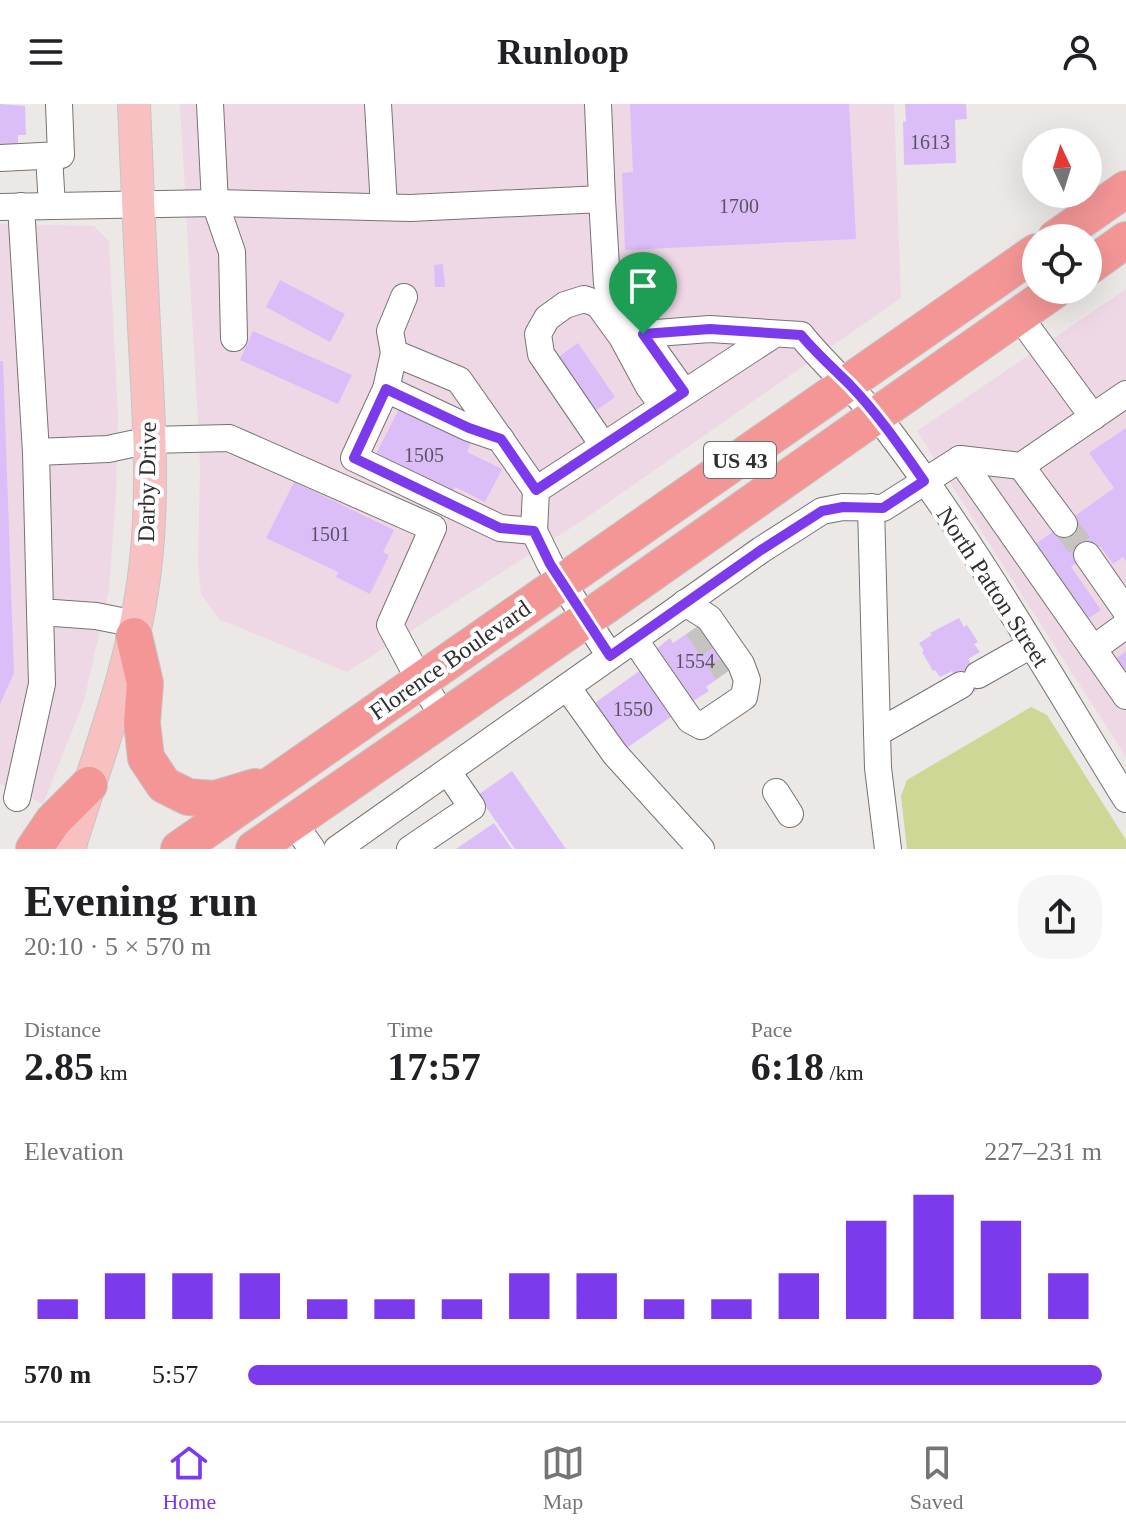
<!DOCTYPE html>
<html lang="en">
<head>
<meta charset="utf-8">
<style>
  :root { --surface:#fff; --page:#f6f6f6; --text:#202124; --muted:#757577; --line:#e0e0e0; --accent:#7c3aed }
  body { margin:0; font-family:Georgia,serif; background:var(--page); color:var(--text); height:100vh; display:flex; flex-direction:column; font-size:30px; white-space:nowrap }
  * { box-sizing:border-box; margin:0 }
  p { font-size:26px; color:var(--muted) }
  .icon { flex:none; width:44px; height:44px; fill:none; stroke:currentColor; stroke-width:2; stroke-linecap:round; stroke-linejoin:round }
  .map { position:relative; height:745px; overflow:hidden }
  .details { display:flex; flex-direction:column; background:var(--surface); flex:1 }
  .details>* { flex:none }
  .needle { width:52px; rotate:356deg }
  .buttons { position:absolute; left:1022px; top:24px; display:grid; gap:16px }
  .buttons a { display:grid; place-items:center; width:80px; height:80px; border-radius:50%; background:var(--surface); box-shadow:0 8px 32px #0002; font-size:40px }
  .pin { position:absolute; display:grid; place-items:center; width:68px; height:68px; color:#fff; margin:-82px -34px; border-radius:50% 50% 50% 0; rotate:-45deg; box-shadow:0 0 8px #0007 }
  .pin .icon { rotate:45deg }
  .round { display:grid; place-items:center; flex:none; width:84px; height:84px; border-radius:32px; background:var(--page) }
  .head { display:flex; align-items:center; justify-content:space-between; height:136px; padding:0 24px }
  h1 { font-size:44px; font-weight:600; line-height:60px }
  .metrics { display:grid; grid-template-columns:repeat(3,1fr); gap:12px; height:136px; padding:8px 24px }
  .metrics div { display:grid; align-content:center }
  .metrics b { font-size:40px; font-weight:600 }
  .metrics small { font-size:22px; font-weight:400 }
  .metrics p { font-size:22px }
  .chart { height:224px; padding:16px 24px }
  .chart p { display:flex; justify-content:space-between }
  .chart svg { width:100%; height:144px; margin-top:8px; stroke:var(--accent); stroke-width:6 }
  ul { padding:0 24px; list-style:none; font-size:26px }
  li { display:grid; grid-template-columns:128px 96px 1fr; align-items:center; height:60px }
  li i { height:20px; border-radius:10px; background:var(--accent) }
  header { display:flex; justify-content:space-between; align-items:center; height:104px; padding:0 24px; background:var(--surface); font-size:36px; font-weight:600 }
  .tabs { display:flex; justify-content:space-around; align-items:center; height:112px; border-top:2px solid var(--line); background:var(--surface); font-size:22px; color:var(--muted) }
  .tabs a { display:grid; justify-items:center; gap:4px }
  .tabs .selected { color:var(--accent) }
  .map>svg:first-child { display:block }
  .commercial { fill:#eed8e5 }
  .green { fill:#ced795 }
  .building { fill:#dbbef8 }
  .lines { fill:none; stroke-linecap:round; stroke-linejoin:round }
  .minor-tunnel { stroke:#c6c3c1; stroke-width:26; stroke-dasharray:26 13; stroke-linecap:butt }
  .minor-casing { stroke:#767472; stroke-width:28 }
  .major-casing { stroke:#c5c5c5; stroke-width:34 }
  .highway-casing { stroke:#c5c5c5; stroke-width:38 }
  .minor { stroke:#fff; stroke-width:26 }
  .major { stroke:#f8c0c0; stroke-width:32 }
  .highway { stroke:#f49696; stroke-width:36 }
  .route-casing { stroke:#fff; stroke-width:16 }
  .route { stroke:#7c3aed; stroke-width:10 }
  .labels { text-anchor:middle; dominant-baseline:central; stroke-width:8; stroke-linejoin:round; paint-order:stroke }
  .number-label { font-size:20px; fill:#5b5361 }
  .shield { fill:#fff; stroke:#6e6d6d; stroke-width:2 }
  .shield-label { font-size:22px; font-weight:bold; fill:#302f2f }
  .street-label { font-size:24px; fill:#302f2f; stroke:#fff }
</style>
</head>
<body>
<header><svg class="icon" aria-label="menu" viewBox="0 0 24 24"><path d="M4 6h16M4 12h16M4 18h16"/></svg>Runloop<svg class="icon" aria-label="person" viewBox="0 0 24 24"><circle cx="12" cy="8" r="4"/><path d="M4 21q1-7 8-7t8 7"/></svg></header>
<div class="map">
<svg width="1126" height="745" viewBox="0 0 1126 745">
  <rect width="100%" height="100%" fill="#ece8e6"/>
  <g class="commercial">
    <path d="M180 0H894L901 194 586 414 347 568 219 515 201 490 198 462 200 362 197 300Z"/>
    <path d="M0 120 94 122 109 137 118 311 116 392 109 486 84 597 43 700 0 680Z"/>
    <path d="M1126 185V653L917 327Z"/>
  </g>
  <path class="green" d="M1031 603 1047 611 1126 736V745H907L901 692 907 676Z"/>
  <g class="building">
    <path d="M0 0 25 2 26 31H18V40H0Z"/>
    <path d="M630 0H849L856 135 625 146 622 69 633 68Z"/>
    <path d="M905 0H966L967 15 955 16 956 59 904 61 903 17 906 18Z"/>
    <path d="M443 160 445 183H435L434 161Z"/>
    <path d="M280 176 345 210 330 238 266 203Z"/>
    <path d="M253 227 352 271 338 300 240 256Z"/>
    <path d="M578 239 615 293 594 308 557 254Z"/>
    <path d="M0 257H3L14 569 0 600Z"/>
    <path d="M400 303 471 339 467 348 502 365 485 398 455 383 451 390 374 354Z"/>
    <path d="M1126 324V457L1123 453 1113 460 1100 442 1071 463 1101 506 1083 518 1030 444 1114 384 1089 349Z"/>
    <path d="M294 378 394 426 383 448 389 451 370 490 336 473 338 468 266 434Z"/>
    <path d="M959 514 964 523 967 521 978 538 974 540 980 548 968 555 984 582 967 592 952 567 940 573 935 566 933 567 922 548 924 547 919 539 932 531 930 529Z"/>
    <path d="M707 516 738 560 706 583 709 587 693 597 690 593 683 598 656 545 670 534 673 539Z"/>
    <path d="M1126 547V580L1110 559Z"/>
    <path d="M642 565 675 610 624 646 592 601Z"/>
    <path d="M512 667 566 745H515L478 691Z"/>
    <path d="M494 719 512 745H456Z"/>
  </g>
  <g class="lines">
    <g class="minor-tunnel">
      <path d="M1064 420 1087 451"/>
      <path d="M697 523 727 568"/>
    </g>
    <g class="minor-casing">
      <g id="minor">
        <path d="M210 0 215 99 232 148 234 234"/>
        <path d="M378 0 384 103"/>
        <path d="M598 0 602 95"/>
        <path d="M49 52 52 102"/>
        <path d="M0 54 61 51 59 0"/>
        <path d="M21 102 36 348 108 345 150 336 229 334 433 424 390 521 420 577 445 613"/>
        <path d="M0 103 215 99 410 104 602 95 607 180 684 288"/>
        <path d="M404 193 390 227 394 249 459 276 536 386"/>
        <path d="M1019 212 1093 313"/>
        <path d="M643 230 710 225 801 231C829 266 864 294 891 330 978 445 1050 572 1126 695"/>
        <path d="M394 249 386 285 354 354 500 424 534 427"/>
        <path d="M386 285 469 324 501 335"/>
        <path d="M603 341 541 250 538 230 547 214 565 201 584 195 598 200 622 233 649 283 663 302"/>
        <path d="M36 348 40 508 96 512 136 520"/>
        <path d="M960 355 1126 592"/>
        <path d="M1021 362 1064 420"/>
        <path d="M871 403 878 664 888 745"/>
        <path d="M1087 451 1126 507"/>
        <path d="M634 535 690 616 701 622 744 593 747 576 741 560 709 514 685 499"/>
        <path d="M1093 545 1126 521"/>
        <path d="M610 552 550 460 534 427 536 386 773 231"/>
        <path d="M978 571 1031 541"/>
        <path d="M567 583 615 650 701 745"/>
        <path d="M877 629 961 581"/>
        <path d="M776 688 790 710"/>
        <path d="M17 694 42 580 40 508"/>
        <path d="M293 718 312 745"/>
        <path d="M337 745 761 446 822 407 843 403 883 404 960 355 1021 362 1126 290"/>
        <path d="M410 745 472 703 448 668"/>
      </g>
    </g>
    <g class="major-casing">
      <path id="major" d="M69 745C97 653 134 561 145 465 154 391 149 316 145 242 141 161 137 81 134 0"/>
    </g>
    <g class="highway-casing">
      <g id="highway">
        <path d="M1056 134 1126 85"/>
        <path d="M1088 163 1126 136"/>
        <path d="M134 532 145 579 142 619 146 654 164 681 188 693 215 695 255 683"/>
        <path d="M34 745 53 717 89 681"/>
        <path d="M179 745 1036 148"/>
        <path d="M254 745 585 516 1055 186"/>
      </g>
    </g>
    <use href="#minor" class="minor"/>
    <use href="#major" class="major"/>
    <use href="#highway" class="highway"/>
  </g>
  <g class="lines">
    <g class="route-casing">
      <path id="route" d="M710 225 801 231C816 249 833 264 850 281 878 310 901 344 924 377L883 404 843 403 822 407 761 446 610 552 550 460 534 427 500 424 354 354 386 285 469 324 501 335 536 386 684 288 643 230Z"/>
    </g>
    <use href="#route" class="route"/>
  </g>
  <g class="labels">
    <g class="number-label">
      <text x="930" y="38">1613</text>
      <text x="739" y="102">1700</text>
      <text x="424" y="351">1505</text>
      <text x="330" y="430">1501</text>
      <text x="695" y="557">1554</text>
      <text x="633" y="605">1550</text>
    </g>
    <rect class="shield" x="704" y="338" width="72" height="36" rx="6"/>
    <g class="shield-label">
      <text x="740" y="356">US 43</text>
    </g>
    <g class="street-label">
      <text transform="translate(147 378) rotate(-89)">Darby Drive</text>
      <text transform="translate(993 483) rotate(57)">North Patton Street</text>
      <text transform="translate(450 556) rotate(-35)">Florence Boulevard</text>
    </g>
  </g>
</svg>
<div class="buttons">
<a><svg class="needle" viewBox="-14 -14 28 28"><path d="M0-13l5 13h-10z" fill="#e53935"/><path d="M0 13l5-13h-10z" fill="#757577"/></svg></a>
<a><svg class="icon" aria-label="locate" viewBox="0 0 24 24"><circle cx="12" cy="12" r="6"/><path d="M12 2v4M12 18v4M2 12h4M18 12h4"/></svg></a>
</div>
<div class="pin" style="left:643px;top:230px;background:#1e9e55"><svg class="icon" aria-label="arrive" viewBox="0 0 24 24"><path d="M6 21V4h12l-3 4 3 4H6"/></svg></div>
</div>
<section class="details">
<div class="head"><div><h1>Evening run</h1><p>20:10 · 5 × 570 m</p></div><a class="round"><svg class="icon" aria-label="share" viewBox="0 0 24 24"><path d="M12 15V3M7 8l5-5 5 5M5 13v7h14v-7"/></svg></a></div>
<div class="metrics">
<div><p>Distance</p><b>2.85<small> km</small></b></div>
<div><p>Time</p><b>17:57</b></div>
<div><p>Pace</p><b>6:18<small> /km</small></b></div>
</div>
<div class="chart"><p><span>Elevation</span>227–231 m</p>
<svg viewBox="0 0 160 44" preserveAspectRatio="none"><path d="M5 44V38M15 44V30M25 44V30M35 44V30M45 44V38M55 44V38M65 44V38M75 44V30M85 44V30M95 44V38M105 44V38M115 44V30M125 44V14M135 44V6M145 44V14M155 44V30"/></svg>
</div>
<ul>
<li><b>570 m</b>5:57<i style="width:100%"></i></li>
</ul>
</section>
<nav class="tabs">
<a class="selected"><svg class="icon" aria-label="home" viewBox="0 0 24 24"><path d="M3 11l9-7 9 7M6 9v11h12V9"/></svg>Home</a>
<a><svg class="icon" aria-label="map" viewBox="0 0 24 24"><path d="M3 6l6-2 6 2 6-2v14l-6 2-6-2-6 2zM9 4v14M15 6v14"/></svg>Map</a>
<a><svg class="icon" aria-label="saved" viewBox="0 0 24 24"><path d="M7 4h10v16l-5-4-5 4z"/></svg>Saved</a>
</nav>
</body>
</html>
